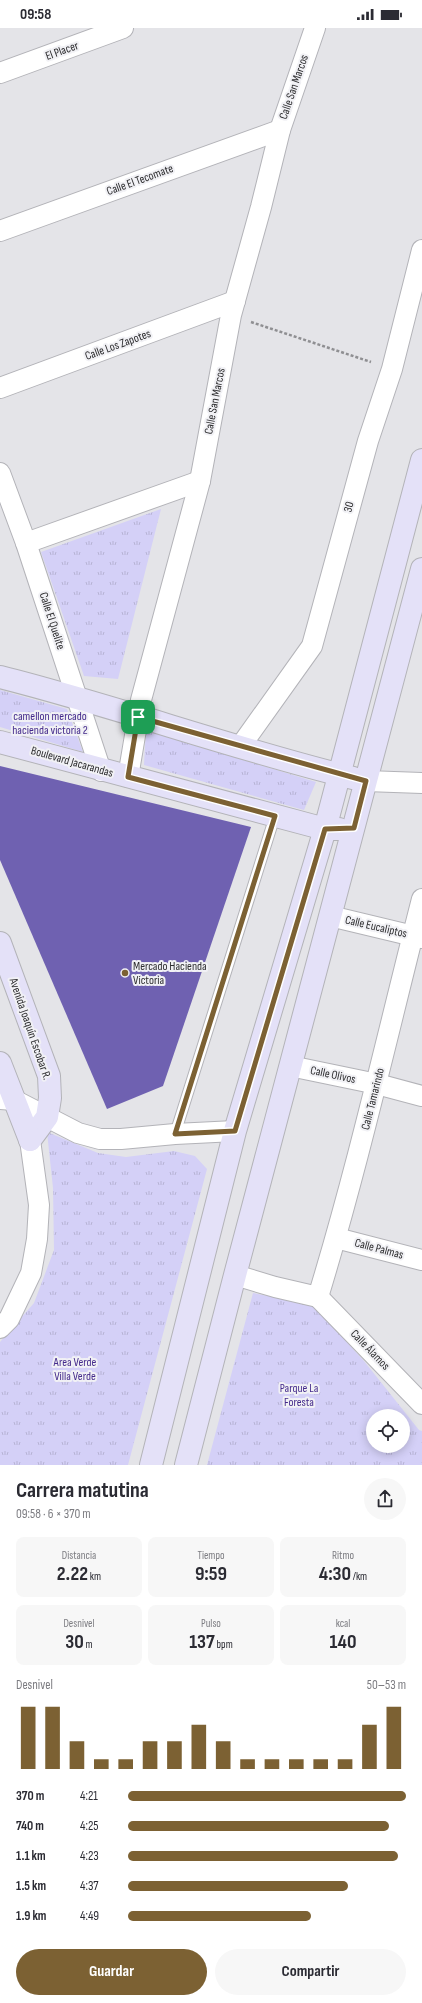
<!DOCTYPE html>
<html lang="es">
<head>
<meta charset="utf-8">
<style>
  :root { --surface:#fff; --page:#f7f7f7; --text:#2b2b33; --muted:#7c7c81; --accent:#7c6133 }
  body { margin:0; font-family:"Sofia Sans Condensed",sans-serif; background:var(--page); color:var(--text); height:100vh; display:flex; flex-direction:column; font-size:15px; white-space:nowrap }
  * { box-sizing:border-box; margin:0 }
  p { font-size:13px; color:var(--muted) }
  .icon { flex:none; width:22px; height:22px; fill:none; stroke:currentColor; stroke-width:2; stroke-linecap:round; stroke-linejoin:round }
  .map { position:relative; height:1437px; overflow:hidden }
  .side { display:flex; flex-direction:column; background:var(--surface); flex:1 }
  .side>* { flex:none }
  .controls { position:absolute; left:366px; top:1381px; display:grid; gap:8px }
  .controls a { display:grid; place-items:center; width:44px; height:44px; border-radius:50%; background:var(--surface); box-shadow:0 2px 10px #0003; font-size:20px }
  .pin { position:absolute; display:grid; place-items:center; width:34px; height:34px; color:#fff; margin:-17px; border-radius:8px; box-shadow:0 2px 6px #0006 }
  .round { display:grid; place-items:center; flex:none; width:42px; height:42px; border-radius:21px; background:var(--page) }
  .headline { display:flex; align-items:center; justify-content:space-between; height:68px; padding:0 16px }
  h1 { font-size:22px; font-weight:700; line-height:30px }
  .stats { display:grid; grid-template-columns:repeat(3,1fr); gap:6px; height:68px; padding:4px 16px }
  .stats div { display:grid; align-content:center; border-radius:8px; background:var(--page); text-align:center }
  .stats b { font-size:20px; font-weight:700 }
  .stats small { font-size:11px; font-weight:400 }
  .stats p { font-size:11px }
  .chart { height:112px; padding:8px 16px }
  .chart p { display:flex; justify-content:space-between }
  .chart svg { width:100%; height:72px; margin-top:4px; stroke:var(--accent); stroke-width:6 }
  .cta { display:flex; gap:8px; margin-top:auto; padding:8px 16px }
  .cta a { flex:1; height:46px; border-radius:24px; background:var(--accent); color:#fff; font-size:16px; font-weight:700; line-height:46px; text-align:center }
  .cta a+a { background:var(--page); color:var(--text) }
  ul { padding:0 16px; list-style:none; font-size:13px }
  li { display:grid; grid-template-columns:64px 48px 1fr; align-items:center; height:30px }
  li i { height:10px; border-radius:5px; background:var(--accent) }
  .status { display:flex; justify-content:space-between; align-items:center; height:28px; padding:0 20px; background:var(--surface); direction:ltr }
  .status svg { height:11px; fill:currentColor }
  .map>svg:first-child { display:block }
  .park { fill:url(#park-tufts); fill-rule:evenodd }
  .building { fill:#6f61b1 }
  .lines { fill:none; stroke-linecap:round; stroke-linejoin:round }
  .lane-casing { stroke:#b3b3b8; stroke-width:12 }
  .street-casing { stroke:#b3b3b8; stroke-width:22 }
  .secondary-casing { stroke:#b3b3b8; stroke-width:24 }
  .path { stroke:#8f8f92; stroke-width:2.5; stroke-dasharray:3 2; stroke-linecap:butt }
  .lane { stroke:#fff; stroke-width:10 }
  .street { stroke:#fff; stroke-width:20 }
  .secondary { stroke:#e4e1f8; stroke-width:22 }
  .route-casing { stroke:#fff; stroke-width:8 }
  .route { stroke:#7c6133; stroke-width:5 }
  .poi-dot { fill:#7c6133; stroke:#f1f1f5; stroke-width:1.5 }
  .labels { text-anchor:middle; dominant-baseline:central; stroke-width:4; stroke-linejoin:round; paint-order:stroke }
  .street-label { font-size:12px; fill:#2d2d2f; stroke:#f1f1f5 }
  .park-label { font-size:12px; fill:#442a8b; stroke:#f1f1f5 }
  .poi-label { font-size:12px; fill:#2d2d2f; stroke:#f1f1f5; text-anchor:start }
</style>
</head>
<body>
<div class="status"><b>09:58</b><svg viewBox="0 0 49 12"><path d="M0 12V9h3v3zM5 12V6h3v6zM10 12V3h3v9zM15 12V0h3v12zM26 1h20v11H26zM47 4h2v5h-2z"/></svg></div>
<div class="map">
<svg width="422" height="1437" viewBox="0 0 422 1437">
  <defs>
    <pattern id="park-tufts" width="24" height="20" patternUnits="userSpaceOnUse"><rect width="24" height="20" fill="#d4d0f7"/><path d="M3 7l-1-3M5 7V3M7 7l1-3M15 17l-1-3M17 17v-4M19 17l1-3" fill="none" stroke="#b6b3d4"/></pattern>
  </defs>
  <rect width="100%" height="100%" fill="#e4e4e8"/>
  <g class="park">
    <path d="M161 481 118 651 84 648 41 524Z"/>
    <path d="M0 662 67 681 83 724 0 699Z"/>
    <path d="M146 702 316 754 304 782 144 737Z"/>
    <path d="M47 1104 98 1125 126 1129 174 1123 195 1128 207 1141 128 1437H0V1314L34 1275 54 1222 53 1160Z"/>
    <path d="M253 1265 313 1277 364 1333 419 1402 422 1403V1437H207ZM373 1388H403V1418H373Z"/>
  </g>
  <path class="building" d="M0 738 251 799 163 1058 107 1081 0 832Z"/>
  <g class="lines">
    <g class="lane-casing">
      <path id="lane" d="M175 1106 275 788"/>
    </g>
    <g class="street-casing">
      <g id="street">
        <path d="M0 45 123 0"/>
        <path d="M0 203 280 102"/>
        <path d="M0 360 235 273"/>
        <path d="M0 445 26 515 101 743"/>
        <path d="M26 515 200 453"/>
        <path d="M240 719 312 618 368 413 392 341 422 222"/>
        <path d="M128 749 141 672 200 453 231 287 261 179 280 102 315 0"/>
        <path d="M366 753 422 755"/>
        <path d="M330 888 422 910"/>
        <path d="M290 1038 377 1056 422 1068"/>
        <path d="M0 1071 14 1072 78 1105 100 1111H121L175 1106 235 1103"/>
        <path d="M336 1210 422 1232"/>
        <path d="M235 1247 275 1259 318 1269"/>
        <path d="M318 1269C358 1138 388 1004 422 871"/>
        <path d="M318 1269 422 1376"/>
        <path d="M0 1300 9 1291 31 1245 37 1211 39 1177 30 1112"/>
      </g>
    </g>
    <g class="secondary-casing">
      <g id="secondary">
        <path d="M0 649C119 679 234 721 353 750"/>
        <path d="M0 714 325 801H339"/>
        <path d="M0 915 49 1048 50 1070 47 1089 30 1112"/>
        <path d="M0 1035 30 1112"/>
        <path d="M151 1437 235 1103 325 801 422 432"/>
        <path d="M186 1437 235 1247 422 541"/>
      </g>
    </g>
    <path class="path" d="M251 294 371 334"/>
    <use href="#lane" class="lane"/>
    <use href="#street" class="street"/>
    <use href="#secondary" class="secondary"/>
  </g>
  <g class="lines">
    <g class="route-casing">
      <path id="route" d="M138 689 366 753 354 800 325 801 235 1103 175 1106 275 788 128 749Z"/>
    </g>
    <use href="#route" class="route"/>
  </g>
  <circle class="poi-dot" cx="125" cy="945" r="4"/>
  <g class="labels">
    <g class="street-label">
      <text transform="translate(62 23) rotate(-20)">El Placer</text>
      <text transform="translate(294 59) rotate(-71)">Calle San Marcos</text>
      <text transform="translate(140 152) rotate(-20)">Calle El Tecomate</text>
      <text transform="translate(118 317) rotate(-20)">Calle Los Zapotes</text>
      <text transform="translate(215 373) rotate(-79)">Calle San Marcos</text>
      <text transform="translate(349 479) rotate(-74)">30</text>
      <text transform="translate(52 593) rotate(72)">Calle El Quelite</text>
      <text transform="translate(72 734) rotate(16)">Boulevard Jacarandas</text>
      <text transform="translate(376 899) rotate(13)">Calle Eucaliptos</text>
      <text transform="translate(30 1001) rotate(71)">Avenida Joaquín Escobar R.</text>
      <text transform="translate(333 1047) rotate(12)">Calle Olivos</text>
      <text transform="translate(373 1071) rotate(-76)">Calle Tamarindo</text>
      <text transform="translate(379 1221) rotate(15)">Calle Palmas</text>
      <text transform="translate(370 1322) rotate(46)">Calle Álamos</text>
    </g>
    <g class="park-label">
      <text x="50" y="688">camellon mercado<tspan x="50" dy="14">hacienda victoria 2</tspan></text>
      <text x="75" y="1334">Area Verde<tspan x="75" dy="14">Villa Verde</tspan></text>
      <text x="299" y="1360">Parque La<tspan x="299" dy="14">Foresta</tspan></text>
    </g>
    <g class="poi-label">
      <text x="133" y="938">Mercado Hacienda<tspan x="133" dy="14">Victoria</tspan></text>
    </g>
  </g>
</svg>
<div class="controls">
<a><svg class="icon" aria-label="locate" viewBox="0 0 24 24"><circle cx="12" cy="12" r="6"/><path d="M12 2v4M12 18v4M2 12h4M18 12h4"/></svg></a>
</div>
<div class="pin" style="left:138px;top:689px;background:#1e9e55"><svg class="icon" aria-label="arrive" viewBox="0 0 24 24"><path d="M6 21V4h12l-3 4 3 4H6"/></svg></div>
</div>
<section class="side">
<div class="headline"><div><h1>Carrera matutina</h1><p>09:58 · 6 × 370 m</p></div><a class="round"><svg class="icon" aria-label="share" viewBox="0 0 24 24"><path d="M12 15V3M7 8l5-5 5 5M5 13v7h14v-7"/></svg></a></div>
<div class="stats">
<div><p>Distancia</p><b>2.22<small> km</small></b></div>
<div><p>Tiempo</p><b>9:59</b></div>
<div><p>Ritmo</p><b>4:30<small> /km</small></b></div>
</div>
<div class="stats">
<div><p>Desnivel</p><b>30<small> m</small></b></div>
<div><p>Pulso</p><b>137<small> bpm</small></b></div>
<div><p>kcal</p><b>140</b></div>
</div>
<div class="chart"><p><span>Desnivel</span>50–53 m</p>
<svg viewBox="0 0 160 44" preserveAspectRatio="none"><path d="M5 44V6M15 44V6M25 44V27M35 44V38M45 44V38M55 44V27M65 44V27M75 44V17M85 44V27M95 44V38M105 44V38M115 44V38M125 44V38M135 44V38M145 44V17M155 44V6"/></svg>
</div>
<ul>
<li><b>370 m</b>4:21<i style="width:100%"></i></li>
<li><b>740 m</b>4:25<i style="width:94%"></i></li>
<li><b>1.1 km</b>4:23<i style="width:97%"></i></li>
<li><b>1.5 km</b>4:37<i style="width:79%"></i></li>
<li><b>1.9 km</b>4:49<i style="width:66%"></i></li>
</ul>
<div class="cta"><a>Guardar</a><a>Compartir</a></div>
</section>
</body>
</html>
